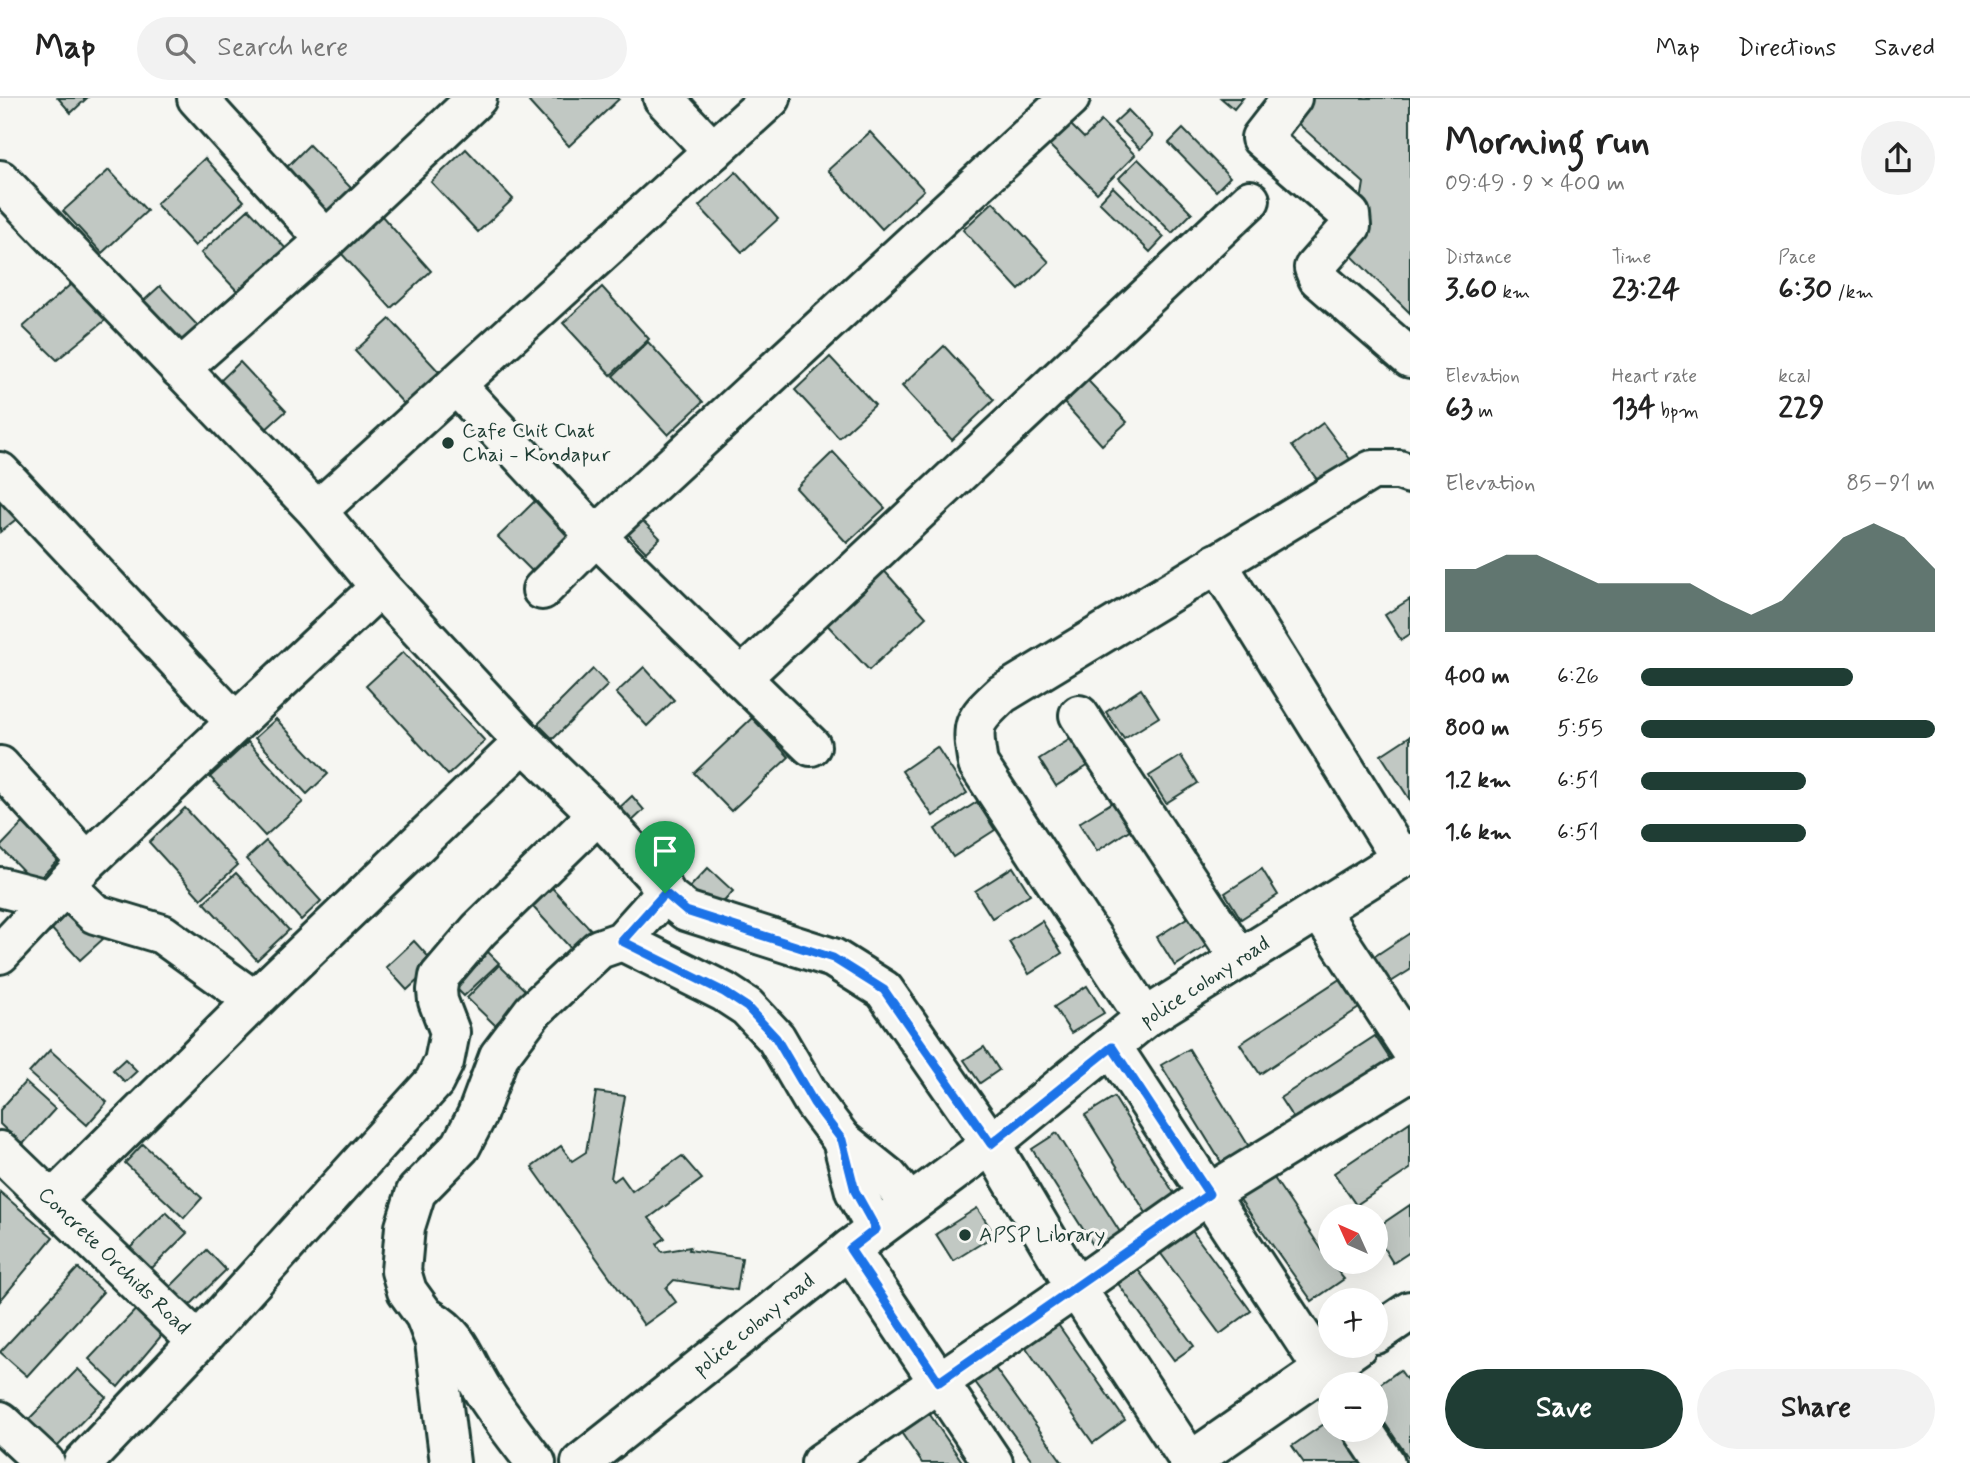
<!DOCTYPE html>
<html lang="en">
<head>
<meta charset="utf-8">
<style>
  :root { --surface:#fff; --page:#f2f2f2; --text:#222; --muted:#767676; --line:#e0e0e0; --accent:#1f3d34 }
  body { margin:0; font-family:Mynerve,sans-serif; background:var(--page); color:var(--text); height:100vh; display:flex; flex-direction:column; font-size:26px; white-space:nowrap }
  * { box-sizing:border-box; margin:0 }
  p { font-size:23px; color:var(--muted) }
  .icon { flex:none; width:38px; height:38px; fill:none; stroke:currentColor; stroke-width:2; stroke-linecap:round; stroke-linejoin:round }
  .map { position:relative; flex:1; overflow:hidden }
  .side { display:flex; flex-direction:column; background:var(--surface); width:560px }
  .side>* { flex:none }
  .needle { width:46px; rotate:315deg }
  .fabs { position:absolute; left:1318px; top:1106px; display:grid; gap:14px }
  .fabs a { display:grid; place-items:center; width:70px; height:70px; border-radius:50%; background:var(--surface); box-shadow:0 7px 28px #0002; font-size:35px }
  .pin { position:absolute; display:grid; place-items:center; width:60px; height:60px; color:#fff; margin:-72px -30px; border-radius:50% 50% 50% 0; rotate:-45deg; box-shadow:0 0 7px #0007 }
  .pin .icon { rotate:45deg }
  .round { display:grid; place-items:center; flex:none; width:74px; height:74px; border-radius:37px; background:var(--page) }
  .summary { display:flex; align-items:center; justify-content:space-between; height:119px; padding:0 35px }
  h1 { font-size:38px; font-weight:700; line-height:52px }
  .figures { display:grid; grid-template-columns:repeat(3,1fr); gap:10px; height:119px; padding:7px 35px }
  .figures div { display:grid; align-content:center }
  .figures b { font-size:30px; font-weight:700 }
  .figures small { font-size:19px; font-weight:400 }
  .figures p { font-size:19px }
  .chart { height:196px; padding:14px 35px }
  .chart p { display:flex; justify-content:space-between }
  .chart svg { width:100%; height:126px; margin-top:7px; fill:var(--accent); opacity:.7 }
  .action { display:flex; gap:14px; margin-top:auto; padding:14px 35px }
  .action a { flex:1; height:80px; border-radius:42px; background:var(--accent); color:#fff; font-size:28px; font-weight:700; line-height:80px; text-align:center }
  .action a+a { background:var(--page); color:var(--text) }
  ul { padding:0 35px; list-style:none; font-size:23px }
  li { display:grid; grid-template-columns:112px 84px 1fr; align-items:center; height:52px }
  li i { height:18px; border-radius:9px; background:var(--accent) }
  header { display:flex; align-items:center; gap:42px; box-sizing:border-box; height:98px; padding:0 35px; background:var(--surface); border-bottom:2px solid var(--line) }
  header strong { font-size:33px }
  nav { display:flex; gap:38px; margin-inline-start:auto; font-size:24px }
  .search { width:490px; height:63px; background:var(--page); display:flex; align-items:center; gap:18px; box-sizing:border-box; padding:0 24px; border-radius:38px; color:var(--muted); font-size:26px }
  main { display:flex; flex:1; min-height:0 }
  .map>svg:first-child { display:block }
  .building { fill:#c1c8c3; stroke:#1f3d34; stroke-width:2 }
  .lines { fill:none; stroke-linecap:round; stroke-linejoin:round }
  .minor-casing { stroke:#1f3d34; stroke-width:44 }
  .minor { stroke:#f6f6f2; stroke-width:38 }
  .route-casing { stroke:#fff; stroke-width:14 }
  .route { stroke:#1a73e8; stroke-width:9 }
  .poi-dot { fill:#1f3d34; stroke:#f6f6f2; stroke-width:2.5 }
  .labels { text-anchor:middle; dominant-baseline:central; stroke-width:7; stroke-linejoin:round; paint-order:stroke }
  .poi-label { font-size:21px; fill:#1f3d34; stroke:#f6f6f2; text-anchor:start }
  .street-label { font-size:21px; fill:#1f3d34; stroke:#f6f6f2 }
</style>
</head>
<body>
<header>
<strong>Map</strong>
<div class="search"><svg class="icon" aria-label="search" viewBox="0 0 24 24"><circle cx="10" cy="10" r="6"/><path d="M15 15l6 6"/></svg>Search here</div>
<nav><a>Map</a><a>Directions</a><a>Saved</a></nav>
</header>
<main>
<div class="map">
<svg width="1410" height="1365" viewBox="0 0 1410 1365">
  <rect width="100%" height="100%" fill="#f6f6f2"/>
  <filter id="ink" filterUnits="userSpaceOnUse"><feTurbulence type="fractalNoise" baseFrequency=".0143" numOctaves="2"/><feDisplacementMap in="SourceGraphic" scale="14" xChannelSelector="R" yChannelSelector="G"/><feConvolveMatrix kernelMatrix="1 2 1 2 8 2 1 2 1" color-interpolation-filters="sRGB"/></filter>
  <g filter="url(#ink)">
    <g class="building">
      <path d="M58 0H87L71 15Z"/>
      <path d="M534 0H618L619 1 569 48 529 4Z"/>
      <path d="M1221 0H1243L1234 11Z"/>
      <path d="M1310 0H1410V215L1352 158 1364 85 1293 21Z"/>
      <path d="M1128 12 1153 38 1140 51 1114 25Z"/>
      <path d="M1064 20 1084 40 1101 23 1135 57 1097 95 1043 41Z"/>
      <path d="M1183 31 1230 79 1216 93 1169 45Z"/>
      <path d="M870 34 924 92 882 131 828 72Z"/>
      <path d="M309 47 353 92 324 121 279 77Z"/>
      <path d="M466 51 513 101 478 134 431 84Z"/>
      <path d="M205 60 244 103 195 148 156 106Z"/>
      <path d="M1138 61 1192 115 1172 135 1119 80Z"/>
      <path d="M109 72 147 113 102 155 63 113Z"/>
      <path d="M736 74 778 121 742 154 699 108Z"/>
      <path d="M1113 89 1164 139 1150 154 1099 104Z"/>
      <path d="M993 104 1049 164 1019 192 963 132Z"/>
      <path d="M249 111 288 153 241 197 201 155Z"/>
      <path d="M381 117 431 173 391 210 341 155Z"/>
      <path d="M80 178 114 215 57 262 23 229Z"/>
      <path d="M160 188 198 228 176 249 138 208Z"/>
      <path d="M602 189 649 241 611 277 563 225Z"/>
      <path d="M390 221 441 276 406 308 355 253Z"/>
      <path d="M648 244 703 304 668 337 613 278Z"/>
      <path d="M944 248 994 302 952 342 902 288Z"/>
      <path d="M830 259 875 307 839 340 795 292Z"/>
      <path d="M240 264 286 313 263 334 218 285Z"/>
      <path d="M1078 272 1127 324 1102 347 1054 294Z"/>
      <path d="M1323 325 1350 361 1319 384 1292 348Z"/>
      <path d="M833 354 885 410 847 445 796 390Z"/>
      <path d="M0 388 24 415 0 434Z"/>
      <path d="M536 402 575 442 538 479 498 439Z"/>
      <path d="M636 416 660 440 646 454 622 430Z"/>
      <path d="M879 467 926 519 869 572 821 520Z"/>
      <path d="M1410 501V536L1401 542 1385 517Z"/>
      <path d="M403 554 485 643 448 677 366 588Z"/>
      <path d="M644 569 674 602 647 628 616 595Z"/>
      <path d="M593 571 608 587 553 641 538 626Z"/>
      <path d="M1141 591 1159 619 1124 641 1106 614Z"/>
      <path d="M752 620 789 659 731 713 694 675Z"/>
      <path d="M276 621 328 676 307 696 255 640Z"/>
      <path d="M1410 638V702L1381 657Z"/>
      <path d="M1072 640 1089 667 1056 688 1039 661Z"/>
      <path d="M248 644 303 704 265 738 210 679Z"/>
      <path d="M937 649 967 695 933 718 902 673Z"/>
      <path d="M1181 658 1198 685 1166 705 1149 678Z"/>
      <path d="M632 698 644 712 630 725 618 711Z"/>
      <path d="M1116 702 1134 729 1097 753 1079 725Z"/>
      <path d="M977 704 995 732 953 759 935 731Z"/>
      <path d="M185 710 238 767 201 801 149 744Z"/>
      <path d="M23 725 59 761 35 785 0 749Z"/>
      <path d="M266 743 321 803 301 822 246 761Z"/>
      <path d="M1013 769 1030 796 992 820 975 793Z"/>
      <path d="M708 770 733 793 716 813 690 789Z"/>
      <path d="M1262 771 1278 797 1241 821 1225 795Z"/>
      <path d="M236 775 289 832 257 862 204 804Z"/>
      <path d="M543 780 595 836 575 855 523 798Z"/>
      <path d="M72 807 103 841 80 862 49 828Z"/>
      <path d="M1190 818 1208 847 1175 868 1157 839Z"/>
      <path d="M1042 823 1062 855 1029 876 1009 844Z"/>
      <path d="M1410 835V872L1383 889 1366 864Z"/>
      <path d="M414 843 435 866 407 892 386 869Z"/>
      <path d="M479 845 499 865 464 898 445 879Z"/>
      <path d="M499 867 527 894 495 927 467 900Z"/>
      <path d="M1343 879 1362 908 1260 976 1240 946Z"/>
      <path d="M1087 888 1104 915 1071 935 1054 909Z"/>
      <path d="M1375 938 1392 964 1297 1026 1280 1000Z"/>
      <path d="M984 949 999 972 980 985 964 962Z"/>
      <path d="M1189 951 1253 1055 1226 1072 1161 967Z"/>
      <path d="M50 952 107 1004 87 1027 29 975Z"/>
      <path d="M125 961 137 973 125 984 113 972Z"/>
      <path d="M25 984 55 1011 22 1047 0 1026V1012Z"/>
      <path d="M596 994 625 998 611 1080 614 1083 621 1078 632 1093 682 1058 702 1081 649 1120 665 1140 657 1146 662 1154 690 1149 689 1152 742 1160 737 1192 674 1182 666 1190 676 1204 644 1227 532 1069 561 1048 572 1063 586 1054Z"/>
      <path d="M1114 999 1177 1100 1148 1118 1085 1017Z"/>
      <path d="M1410 1024V1071L1356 1107 1334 1075Z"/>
      <path d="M1057 1035 1127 1145 1102 1161 1032 1051Z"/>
      <path d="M143 1046 202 1100 184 1120 125 1065Z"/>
      <path d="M1272 1077 1330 1164 1344 1181 1312 1203 1239 1100Z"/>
      <path d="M0 1094 53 1139 0 1203Z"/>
      <path d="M1410 1107V1154L1393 1165 1376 1138V1130Z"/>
      <path d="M977 1110 995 1137 953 1163 936 1136Z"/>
      <path d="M166 1114 187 1135 150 1172 129 1151Z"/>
      <path d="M1187 1126 1251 1213 1220 1236 1156 1149Z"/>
      <path d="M207 1152 226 1172 188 1209 169 1190Z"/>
      <path d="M1133 1165 1194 1248 1174 1262 1114 1180Z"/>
      <path d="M78 1170 103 1194 27 1278 0 1254Z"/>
      <path d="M142 1205 167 1231 118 1289 89 1261Z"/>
      <path d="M1052 1218 1125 1322 1093 1345 1020 1241Z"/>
      <path d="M990 1263 1063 1365H1034L970 1277Z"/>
      <path d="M78 1271 106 1299 54 1352 26 1324Z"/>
      <path d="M1400 1272 1410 1286V1362L1376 1312V1289Z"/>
      <path d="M924 1308 963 1365H922L896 1327Z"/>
      <path d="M1330 1322V1332H1340L1363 1365H1304L1292 1348Z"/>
    </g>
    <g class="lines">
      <g class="minor-casing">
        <g id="minor">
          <path d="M197 0 326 142"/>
          <path d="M663 0 713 53"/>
          <path d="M1292 0 1261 40 1350 117 1351 128 1314 170 1318 180 1410 260"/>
          <path d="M0 82 317 413 771 0"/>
          <path d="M180 271 326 142 477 0"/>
          <path d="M456 287 596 438 811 648"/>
          <path d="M0 374 235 624"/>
          <path d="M317 413 380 489 524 644 598 716 655 778 668 799 686 813 833 860 884 892 991 1046 1076 1190 1191 1365"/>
          <path d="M1217 465 1401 761"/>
          <path d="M542 492 596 438 1070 0"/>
          <path d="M741 580 1250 102"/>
          <path d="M1079 617 1240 861"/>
          <path d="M0 668 87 764"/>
          <path d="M65 787 95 816 162 836 254 902"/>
          <path d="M0 789 51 802"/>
          <path d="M1319 812 1410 950"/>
          <path d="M622 843 724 894 747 909 776 940 814 1005 842 1042 888 1079 910 1106"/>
          <path d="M0 856 87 764 380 489"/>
          <path d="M1145 920 978 666C971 625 972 624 1002 596L1372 372H1399L1410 376"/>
          <path d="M1112 949 1333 1286"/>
          <path d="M842 1042 855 1093 876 1131"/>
          <path d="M0 1053 198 1244"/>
          <path d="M52 1103 262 895 524 644"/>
          <path d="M850 1151 993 1365"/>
          <path d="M430 1221C462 1239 465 1266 484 1294 500 1319 518 1342 536 1365"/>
          <path d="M1376 1236 1410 1213"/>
          <path d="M0 1323 45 1365"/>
          <path d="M1363 1332 1385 1365"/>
          <path d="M83 1365 198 1244 434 984 444 964 450 934 438 903 437 892 439 879 479 832 598 716"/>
          <path d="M450 1365 435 1244 425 1218 407 1193 401 1173 405 1129 416 1094 461 1048 477 1017 499 958 533 913 599 851 622 843 665 795"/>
          <path d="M581 1365 850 1151 991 1046 1145 920 1410 755"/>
          <path d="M821 1365 1076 1190 1209 1096 1410 973"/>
          <path d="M1188 1365 1357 1248"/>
        </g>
      </g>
      <use href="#minor" class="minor"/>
    </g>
  </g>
  <g class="lines" filter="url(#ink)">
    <g class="route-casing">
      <path id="route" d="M665 795 686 813 833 860 884 892 991 1046 1112 949 1209 1096 939 1284 850 1151 876 1131 855 1093 842 1042 814 1005 776 940 747 909 724 894 622 843Z"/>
    </g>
    <use href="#route" class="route"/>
  </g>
  <g class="poi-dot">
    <circle cx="448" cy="345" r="7"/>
    <circle cx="965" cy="1137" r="7"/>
  </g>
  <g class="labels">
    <g class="poi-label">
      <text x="462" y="333">Cafe Chit Chat<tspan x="462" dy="24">Chai - Kondapur</tspan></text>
      <text x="979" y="1137">APSP Library</text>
    </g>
    <g class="street-label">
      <text transform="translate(1205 884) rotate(-33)">police colony road</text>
      <text transform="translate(114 1163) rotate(44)">Concrete Orchids Road</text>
      <text transform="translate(754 1227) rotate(-39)">police colony road</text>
    </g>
  </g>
</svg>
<div class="fabs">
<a><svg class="needle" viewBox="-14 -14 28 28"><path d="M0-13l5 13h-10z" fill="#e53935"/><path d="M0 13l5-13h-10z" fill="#767676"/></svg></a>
<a>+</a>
<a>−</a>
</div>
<div class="pin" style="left:665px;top:795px;background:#1e9e55"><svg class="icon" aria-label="arrive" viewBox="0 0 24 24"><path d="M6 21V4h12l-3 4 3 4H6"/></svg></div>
</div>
<section class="side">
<div class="summary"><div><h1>Morning run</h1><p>09:49 · 9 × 400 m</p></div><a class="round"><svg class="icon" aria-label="share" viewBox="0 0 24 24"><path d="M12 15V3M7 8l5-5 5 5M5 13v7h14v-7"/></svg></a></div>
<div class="figures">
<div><p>Distance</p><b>3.60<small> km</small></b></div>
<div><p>Time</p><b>23:24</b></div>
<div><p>Pace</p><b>6:30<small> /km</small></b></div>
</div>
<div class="figures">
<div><p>Elevation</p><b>63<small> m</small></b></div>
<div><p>Heart rate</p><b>134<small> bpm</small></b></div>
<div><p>kcal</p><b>229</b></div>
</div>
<div class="chart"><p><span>Elevation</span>85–91 m</p>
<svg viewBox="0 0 160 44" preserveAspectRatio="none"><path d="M0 44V22L10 22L20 17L30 17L40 22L50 27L60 27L70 27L80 27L90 33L100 38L110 33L120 22L130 11L140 6L150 11L160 22V44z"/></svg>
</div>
<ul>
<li><b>400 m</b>6:26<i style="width:72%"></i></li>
<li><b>800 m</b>5:55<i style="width:100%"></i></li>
<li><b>1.2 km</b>6:51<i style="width:56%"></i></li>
<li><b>1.6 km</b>6:51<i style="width:56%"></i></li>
</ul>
<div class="action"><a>Save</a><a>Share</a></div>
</section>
</main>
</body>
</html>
